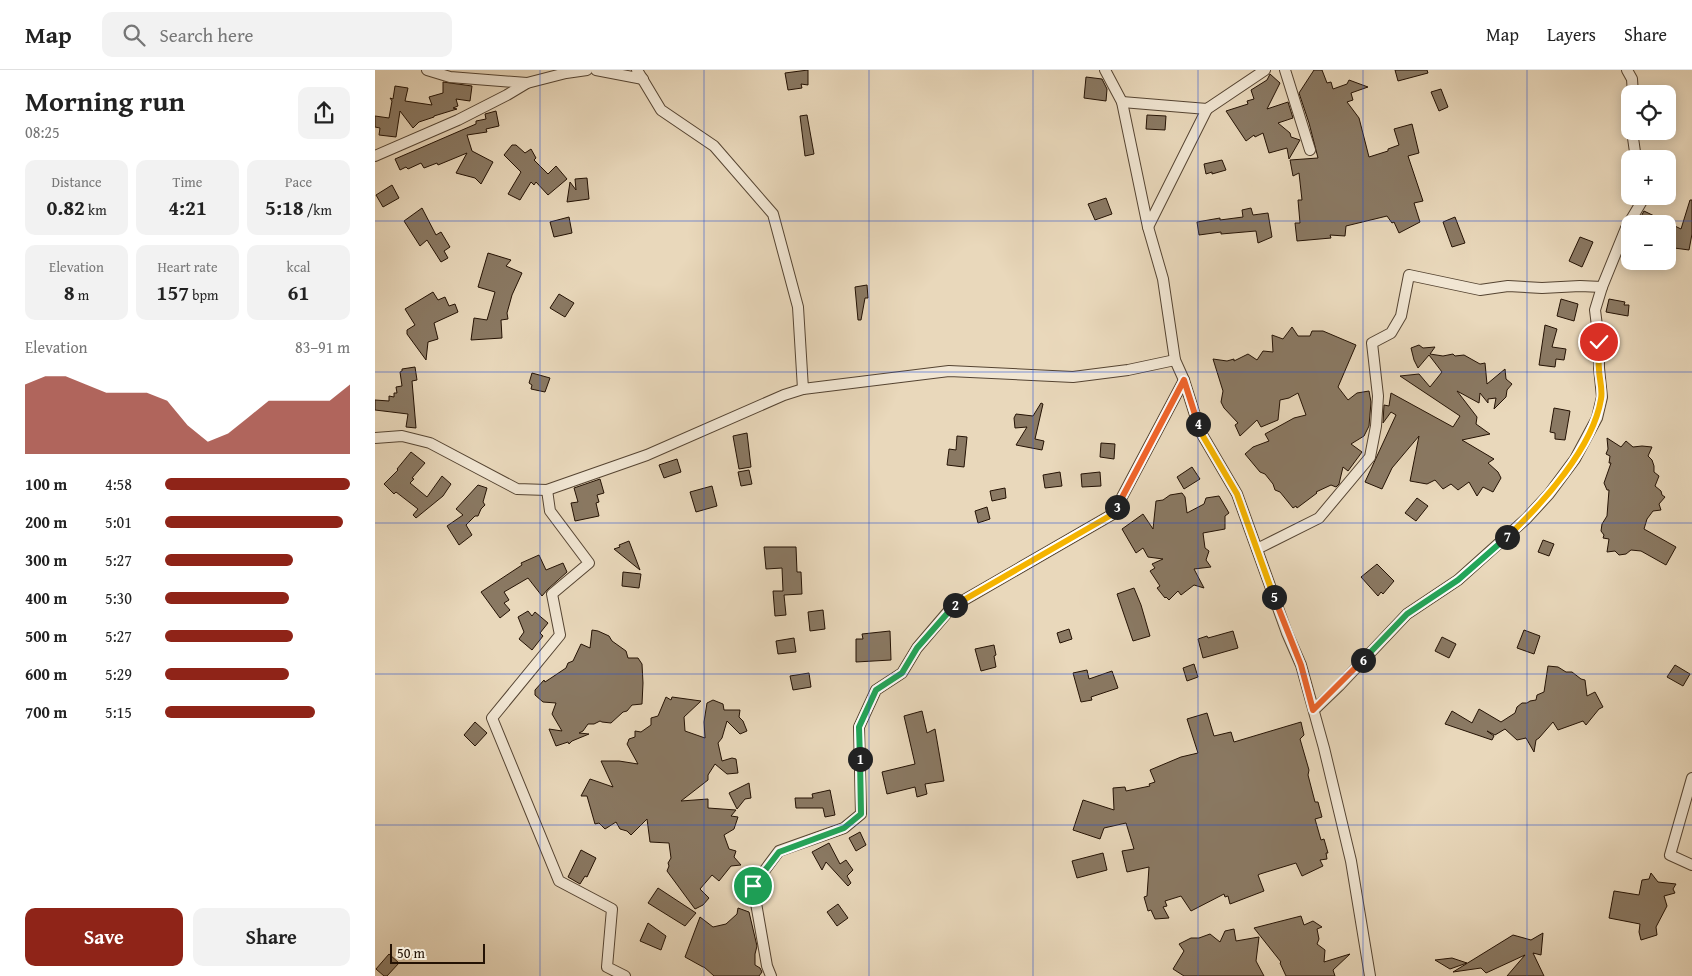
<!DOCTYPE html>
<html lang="en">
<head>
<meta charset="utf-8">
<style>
  :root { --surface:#fff; --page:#f2f2f2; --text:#222; --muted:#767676; --line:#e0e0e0; --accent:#8f2418 }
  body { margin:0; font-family:"Gentium Book Plus",serif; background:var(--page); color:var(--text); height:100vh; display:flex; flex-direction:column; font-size:19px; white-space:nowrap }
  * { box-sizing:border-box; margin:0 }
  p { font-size:16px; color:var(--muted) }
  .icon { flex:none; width:28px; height:28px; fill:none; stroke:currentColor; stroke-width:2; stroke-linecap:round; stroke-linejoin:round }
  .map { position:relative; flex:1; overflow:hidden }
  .panel { display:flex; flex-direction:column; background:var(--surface); width:375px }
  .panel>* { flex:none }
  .buttons { position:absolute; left:1246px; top:15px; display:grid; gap:10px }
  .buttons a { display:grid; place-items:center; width:55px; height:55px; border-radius:10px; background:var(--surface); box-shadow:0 2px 12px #0003; font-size:25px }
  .scale { position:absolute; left:15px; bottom:12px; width:95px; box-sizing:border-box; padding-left:5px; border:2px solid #241204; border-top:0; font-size:14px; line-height:18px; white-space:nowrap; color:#241204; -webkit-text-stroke:4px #f1e6d3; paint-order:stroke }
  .pin { position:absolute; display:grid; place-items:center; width:42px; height:42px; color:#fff; margin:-21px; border:2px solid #fff; border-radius:50%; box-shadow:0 1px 5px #0007 }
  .km { position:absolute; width:25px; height:25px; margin:-12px; border-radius:50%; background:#222; color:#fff; font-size:14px; line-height:25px; text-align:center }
  .round { display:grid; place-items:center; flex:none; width:52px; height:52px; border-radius:10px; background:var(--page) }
  .summary { display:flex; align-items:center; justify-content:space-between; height:85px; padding:0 25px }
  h1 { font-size:28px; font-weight:600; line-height:38px }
  .stats { display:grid; grid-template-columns:repeat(3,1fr); gap:8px; height:85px; padding:5px 25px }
  .stats div { display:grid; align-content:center; border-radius:10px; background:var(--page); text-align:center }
  .stats b { font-size:21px; font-weight:600 }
  .stats small { font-size:14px; font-weight:400 }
  .stats p { font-size:14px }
  .chart { height:140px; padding:10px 25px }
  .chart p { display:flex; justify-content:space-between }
  .chart svg { width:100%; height:90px; margin-top:5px; fill:var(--accent); opacity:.7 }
  .cta { display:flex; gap:10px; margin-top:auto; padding:10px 25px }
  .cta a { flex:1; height:58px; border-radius:10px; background:var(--accent); color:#fff; font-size:20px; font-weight:600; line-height:58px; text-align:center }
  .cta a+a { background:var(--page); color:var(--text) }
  ul { padding:0 25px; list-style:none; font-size:16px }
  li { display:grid; grid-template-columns:80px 60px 1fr; align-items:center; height:38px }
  li i { height:12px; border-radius:6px; background:var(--accent) }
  header { display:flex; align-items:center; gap:30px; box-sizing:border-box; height:70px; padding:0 25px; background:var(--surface); border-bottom:1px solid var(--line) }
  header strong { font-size:24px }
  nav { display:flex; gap:28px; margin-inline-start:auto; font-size:18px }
  .search { width:350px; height:45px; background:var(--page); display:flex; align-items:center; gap:12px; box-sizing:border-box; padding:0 18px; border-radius:10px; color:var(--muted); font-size:19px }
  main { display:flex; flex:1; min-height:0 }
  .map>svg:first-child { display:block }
  .building { fill:#8a7963; stroke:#241204 }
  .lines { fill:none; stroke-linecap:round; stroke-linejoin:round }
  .minor-casing { stroke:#554432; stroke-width:12 }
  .minor { stroke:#f1e6d3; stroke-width:10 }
  .split-1-casing { stroke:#fff; stroke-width:10 }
  .split-2-casing { stroke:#fff; stroke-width:10 }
  .split-3-casing { stroke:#fff; stroke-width:10 }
  .split-4-casing { stroke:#fff; stroke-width:10 }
  .split-5-casing { stroke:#fff; stroke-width:10 }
  .split-6-casing { stroke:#fff; stroke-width:10 }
  .split-7-casing { stroke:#fff; stroke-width:10 }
  .split-8-casing { stroke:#fff; stroke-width:10 }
  .split-1 { stroke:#22a559; stroke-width:6 }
  .split-2 { stroke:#22a559; stroke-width:6 }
  .split-3 { stroke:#f5b400; stroke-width:6 }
  .split-4 { stroke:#f0652b; stroke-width:6 }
  .split-5 { stroke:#f5b400; stroke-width:6 }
  .split-6 { stroke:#f0652b; stroke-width:6 }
  .split-7 { stroke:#22a559; stroke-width:6 }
  .split-8 { stroke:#f5b400; stroke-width:6 }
  .grid { fill:none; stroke:#1d4ed8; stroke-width:1; stroke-opacity:0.55 }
</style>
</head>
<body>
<header>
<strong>Map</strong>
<div class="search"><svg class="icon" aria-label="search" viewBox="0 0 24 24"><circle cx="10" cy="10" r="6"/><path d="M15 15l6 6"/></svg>Search here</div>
<nav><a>Map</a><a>Layers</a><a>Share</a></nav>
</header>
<main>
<section class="panel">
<div class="summary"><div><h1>Morning run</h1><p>08:25</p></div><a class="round"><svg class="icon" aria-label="share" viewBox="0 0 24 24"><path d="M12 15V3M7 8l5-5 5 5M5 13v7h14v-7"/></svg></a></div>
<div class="stats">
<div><p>Distance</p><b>0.82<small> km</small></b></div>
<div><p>Time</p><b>4:21</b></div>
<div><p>Pace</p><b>5:18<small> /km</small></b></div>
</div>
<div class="stats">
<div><p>Elevation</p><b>8<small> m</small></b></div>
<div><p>Heart rate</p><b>157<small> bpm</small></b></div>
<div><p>kcal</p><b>61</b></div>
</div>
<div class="chart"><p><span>Elevation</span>83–91 m</p>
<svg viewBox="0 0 160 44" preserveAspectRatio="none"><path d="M0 44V10L10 6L20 6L30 10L40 14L50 14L60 14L70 18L80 30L90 38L100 34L110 26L120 18L130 18L140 18L150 18L160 10V44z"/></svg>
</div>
<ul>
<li><b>100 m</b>4:58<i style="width:100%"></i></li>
<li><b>200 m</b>5:01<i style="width:96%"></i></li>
<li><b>300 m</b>5:27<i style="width:69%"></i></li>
<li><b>400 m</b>5:30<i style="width:67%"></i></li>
<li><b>500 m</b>5:27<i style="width:69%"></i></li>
<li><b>600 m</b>5:29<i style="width:67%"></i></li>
<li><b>700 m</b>5:15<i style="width:81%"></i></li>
</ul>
<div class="cta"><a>Save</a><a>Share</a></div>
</section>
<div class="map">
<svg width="1317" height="906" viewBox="0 0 1317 906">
  <rect width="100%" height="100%" fill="#e9d8bb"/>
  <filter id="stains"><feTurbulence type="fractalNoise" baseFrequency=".004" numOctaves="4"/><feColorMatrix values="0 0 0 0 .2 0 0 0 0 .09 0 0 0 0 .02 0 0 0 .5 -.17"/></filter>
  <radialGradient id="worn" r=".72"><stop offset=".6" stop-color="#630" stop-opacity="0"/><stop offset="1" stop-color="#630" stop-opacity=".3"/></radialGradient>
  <g class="building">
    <path d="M433 0V15L426 14 427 18 413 20 410 3Z"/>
    <path d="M939 0H947L952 13 956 12 958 19 972 14 974 10 993 17 976 23 978 30 972 32 984 48 994 87 1013 81V79L1024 75 1019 59 1037 54 1044 83 1033 86 1048 131 1039 133 1045 152 1024 163 1019 152 1017 153 1012 146 971 156 970 166 955 165 956 168 922 171 920 153H925L923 130H927L924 103 918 106 915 90 943 88 934 53 924 23Z"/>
    <path d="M1020 0H1052L1053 3 1023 11Z"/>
    <path d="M895 4 905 13 892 39 913 32 918 48 903 53 915 63 916 67 925 70 914 89 912 78 894 83 888 63 880 67 879 65 871 71 851 41 873 34 872 31 879 29 876 20 892 10Z"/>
    <path d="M711 7 727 9 732 19 731 31 709 28Z"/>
    <path d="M68 12 97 16 95 31 81 29 83 36 78 38 82 39 59 46V47L44 52 38 58 25 41 21 67 4 65 5 58 0 57V46L14 48 17 31 15 28 18 29 20 16 33 18 30 31 57 35 54 27 68 23Z"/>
    <path d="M1066 19 1073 37 1064 41 1056 22Z"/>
    <path d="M121 41 124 56 111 59 112 62 92 65 97 81 118 92 106 114 100 108 81 103 92 83 63 95 62 93 49 98 46 93 33 99 31 97 25 100 20 89 101 54V51L111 49 110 44Z"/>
    <path d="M432 45 439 84 430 86 425 46Z"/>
    <path d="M772 45 791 46 790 60 771 59Z"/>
    <path d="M137 75H141L150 83 156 79 161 88 159 90 173 104 181 96 192 109 173 125 161 112 159 115 156 112 145 130 133 124 146 102 129 85Z"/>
    <path d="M847 90 851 100 837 104V102L831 104 829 94Z"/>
    <path d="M212 108 214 129 192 132 195 112 201 120 200 109Z"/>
    <path d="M17 115 24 128 8 137 1 125Z"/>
    <path d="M731 128 737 144 720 150 713 134Z"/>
    <path d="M1315 130H1317V164L1314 180 1292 177V154H1262L1269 141 1306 159Z"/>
    <path d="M47 138 61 165 66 162 75 177 69 181 73 188 66 192 52 170 45 176 29 151Z"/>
    <path d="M876 138 878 145 893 143 897 167 883 173 881 161 846 164V162L824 165 822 152 845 148V150L868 147 867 140Z"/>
    <path d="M194 147 197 163 179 167 175 152Z"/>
    <path d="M1080 147 1090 173 1077 177 1068 152Z"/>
    <path d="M1205 167 1218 172 1207 197 1194 191Z"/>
    <path d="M113 183 136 190 131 196 147 203 137 225 132 243 133 249 126 250 127 268 96 270 99 248 112 250 120 222 103 217Z"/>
    <path d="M492 215 493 228H490L486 250H483L480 217Z"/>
    <path d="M58 222 63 230 70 227 74 236 80 234 83 242 59 253 63 269 53 272 51 290 32 264V260L40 255 30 239Z"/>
    <path d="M184 224 199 233 190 247 175 238Z"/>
    <path d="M1186 229 1203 234 1199 251 1182 246Z"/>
    <path d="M1234 229 1250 232 1249 235H1254L1253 246 1231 242Z"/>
    <path d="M1170 255 1182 259 1177 277 1191 279 1189 290 1181 289 1180 297 1164 295Z"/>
    <path d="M917 257 923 266H935L937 261H948L981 275 963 317 973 330 982 323 994 321 996 332 994 356 989 366 976 374 987 382 973 401 968 397 964 414 961 417 956 415 941 422 942 423 922 438 921 436 918 438 905 422 900 420 898 414 890 404 885 402 870 384 878 377 894 371 890 364 919 348 931 345 923 323 914 328 905 330 903 350 886 357 882 350 865 366 860 355 863 353 849 338 846 332 848 321 838 289 852 291 859 289V291L873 284 882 290 888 281 898 282 897 265 908 269Z"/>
    <path d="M1044 275 1048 278 1060 277 1055 284 1068 286 1078 284 1080 286 1089 285 1105 294 1110 293 1112 314 1130 299 1131 309 1137 314 1132 320 1131 327 1119 339 1121 328 1113 329V333L1105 323 1104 333 1082 321 1102 347 1101 354 1115 364 1087 370 1119 389 1113 393 1123 402 1126 408 1118 422 1108 417 1102 426 1094 412 1083 420 1076 414 1068 419 1060 410 1052 414 1035 411 1044 366 1017 398 1007 419 990 412 1021 345 1016 342 1008 353 1009 335 1014 336 1016 323 1078 357 1085 346 1025 306 1044 304 1055 317 1067 302 1054 285 1043 298 1039 290 1036 278Z"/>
    <path d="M40 297 42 310 37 311 41 358 31 357 33 344 0 340V330L14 331V326L19 327V323H22L21 317 27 316 25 302 27 301V299Z"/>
    <path d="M157 303 175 308 170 322 156 319 157 315 154 313Z"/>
    <path d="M666 333 668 334 660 369 669 371 667 380 641 375 652 357 640 358 639 348 641 344 658 346Z"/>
    <path d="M1179 338 1195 341 1190 370 1180 369V363L1175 362Z"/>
    <path d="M372 363 376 397 364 399 358 366Z"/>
    <path d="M582 366 592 367 589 397 572 395 574 379 581 380Z"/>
    <path d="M1232 368 1246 377 1251 371 1258 377 1267 376 1277 377 1273 386 1277 390 1279 396V402L1284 406 1280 416 1286 421 1287 425 1290 427 1284 434 1286 440 1278 441 1272 449 1269 459 1301 477 1291 495 1266 481 1256 480 1251 484 1244 485 1240 481 1232 482 1234 469 1228 468 1229 465 1226 461 1227 454 1232 446 1234 420H1232L1229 413 1236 393H1234L1235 386 1231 384 1233 379Z"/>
    <path d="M726 373 740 374 739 389 725 387Z"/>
    <path d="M36 382 50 393 37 408 39 409 35 413 52 427 67 406 76 414 68 426 41 448 38 445 43 439 21 422 19 424 9 414 23 400 22 399Z"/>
    <path d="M302 389 306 402 289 408 284 395Z"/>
    <path d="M817 397 825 409 809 419 802 407Z"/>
    <path d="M374 400 377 414 366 416 363 402Z"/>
    <path d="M685 402 687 416 670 418 668 405Z"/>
    <path d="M725 402 726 416 707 417 706 404Z"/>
    <path d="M225 409 229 423 222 425 224 432 221 433 224 446 200 451 196 433 203 432 199 418Z"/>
    <path d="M103 415 112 418 108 432 110 435 106 439 103 446H100L91 455 97 465 84 475 72 456 88 445 81 439Z"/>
    <path d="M337 416 342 436 321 442 315 422Z"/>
    <path d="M630 418 631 428 617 431 615 421Z"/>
    <path d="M807 423 810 427 812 443 829 434 831 428 844 426 854 443 850 446V459L828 463 830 478 834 481 831 490 836 497 819 499 829 518 819 515 806 525 803 521 794 530 791 527 790 528 782 518 785 516 775 501 780 498 777 494 788 489 773 487 768 478 761 483 747 459 768 444 778 459 781 431 788 430 795 425Z"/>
    <path d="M1042 428 1053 436 1041 451 1030 443Z"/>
    <path d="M612 437 615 449 603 453 600 441Z"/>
    <path d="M1168 470 1179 474 1174 486 1163 482Z"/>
    <path d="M254 471 265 500 239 479 245 477 244 475Z"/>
    <path d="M389 477H421L422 502H426L427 524 409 525 411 545 400 546 398 521H408L407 498 391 499Z"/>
    <path d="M164 485 171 500 188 493 192 502 173 519 167 526 153 508 129 522 134 530 129 533 135 540 125 548 106 522 147 495 146 493Z"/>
    <path d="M1002 494 1019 511 1008 524 1006 522 1003 526 986 507Z"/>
    <path d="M248 502 266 504 264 518 247 516Z"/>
    <path d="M759 518 766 535 775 566 758 571 742 524Z"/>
    <path d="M448 540 450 559 435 561 433 542Z"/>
    <path d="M153 541 157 546 160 542 173 553 165 563 168 566 157 580 144 569 149 562 143 547Z"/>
    <path d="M694 559 697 569 685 573 682 563Z"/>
    <path d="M217 560 223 561 234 566 237 571 251 581 253 588H263L267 594 268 613 267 634 257 635 252 641 248 642 236 653 227 652 225 651 219 654H213L208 661 204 663 214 664 197 671 194 674 193 672 181 676 174 659 187 661 177 644 181 633 168 632 160 625V620L169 610 170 612 191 598 193 593 198 591 206 574 215 578Z"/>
    <path d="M1149 560 1165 566 1159 584 1142 578Z"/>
    <path d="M515 561 516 590 481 592V569H488L487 564Z"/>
    <path d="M858 561 863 578 828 588 823 569 832 566 833 568Z"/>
    <path d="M1067 567 1081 574 1074 588 1060 581Z"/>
    <path d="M419 568 421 582 403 584 401 571Z"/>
    <path d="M619 575 621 585 619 586 621 597 606 601 600 579Z"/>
    <path d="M819 594 823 607 812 611 808 598Z"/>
    <path d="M1300 595 1315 604 1308 616 1292 607Z"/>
    <path d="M1173 596 1183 597 1191 602H1197L1206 609 1210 610 1212 626 1220 622 1228 637 1224 639 1211 655 1208 651 1183 660 1178 652 1164 668 1161 670 1159 682 1151 668 1142 670 1130 659 1120 665 1112 661 1119 666 1117 670 1070 654 1077 641 1097 653 1104 639 1126 652 1140 643 1142 637 1147 633H1152L1155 631 1161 630 1162 625 1169 622Z"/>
    <path d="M712 600 714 609 737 601 743 618 716 627 717 630 706 632 698 603Z"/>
    <path d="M434 603 436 617 418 620 415 606Z"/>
    <path d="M291 627 296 630 297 627 326 631 309 647 310 661 330 668 329 652 332 633 338 630 348 634 349 640H365L364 647 368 651 372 661 365 664 352 651 347 668 343 673 347 691 357 688 361 689 363 703 352 704 340 694 333 705V710L306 731 333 729V738L361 740 356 746 363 747 359 759 349 765 354 779 361 781 359 787 366 795 356 796 344 811 337 805 325 819 334 828 328 835 320 839 292 801 294 796 293 793 296 788 294 773 275 772 272 749 256 765 252 761 245 759 241 752 230 759 224 753 220 754 212 726H206L215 709 238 717 226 691H244L263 694 252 674 253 672 254 669 260 667V661L266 662 276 655V648L283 646Z"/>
    <path d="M547 641 552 663 560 659 569 711 550 714 552 724 542 727 540 717 512 724 507 702 540 694 529 646Z"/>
    <path d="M832 643 839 666 856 662 859 672 926 652 929 665 925 669 934 700 933 705 940 732H943L947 747 940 749 946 770 949 769 953 783H951L952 789 945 790 948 796 927 806 921 793 885 804 883 805 889 821 855 834 853 826 850 827 849 824 816 841 806 826 790 831 792 836 788 837 794 848 780 849 776 840 773 841 769 827 772 826 774 797 752 802 747 781 759 779 751 753 729 758 725 769 698 760 708 730 739 740 738 718 750 717 751 721 775 716 774 714 780 712 775 700 806 687 823 683 812 649Z"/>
    <path d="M100 652 112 663 100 676 89 665Z"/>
    <path d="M374 713 376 728 370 729 362 739 354 723Z"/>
    <path d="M455 720 460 745 450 747 448 738H421L420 728H438L437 724Z"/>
    <path d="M485 762 491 775 481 781 474 768Z"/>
    <path d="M454 773 465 794 471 790 478 800 472 806 476 813 473 816 451 792 447 800 437 782Z"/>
    <path d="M206 780 221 788 212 807 210 806 205 814 193 807Z"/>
    <path d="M728 783 732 800 702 808 697 791Z"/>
    <path d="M1276 803 1283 812 1301 814 1298 819 1300 823 1289 826 1292 836 1281 857 1282 865 1266 870 1264 862 1265 854 1234 848 1239 821 1264 825 1267 810 1274 809Z"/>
    <path d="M283 818 321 843 310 856 273 833Z"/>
    <path d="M463 834 473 848 462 856 452 842Z"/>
    <path d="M363 838 374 842 382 876 380 884V895L385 898 387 902 384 906H339L329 897H328L310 887 325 847 338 857 351 854 362 844Z"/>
    <path d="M926 846 929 855 938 851 947 857 942 859 944 869 942 874 950 880 949 892 975 884 958 900 960 906H911L905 893 906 892 879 858Z"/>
    <path d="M273 853 291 866 286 880 265 871Z"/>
    <path d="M859 859 861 871 884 867 881 891 889 906H809L798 899 809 881 804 874 816 868H824L835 864 845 872 850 861Z"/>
    <path d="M1168 863 1166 885 1158 883 1169 906H1132L1150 885 1111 903 1106 898 1078 902 1138 865 1156 870Z"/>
    <path d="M14 884 24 893 12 906H9L1 899Z"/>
    <path d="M1077 888 1092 893 1075 899 1060 890Z"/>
  </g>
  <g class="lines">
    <g class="minor-casing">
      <g id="minor">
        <path d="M52 0 75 7 152 13"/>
        <path d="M221 0 268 9"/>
        <path d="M262 0 286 40 339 76 398 144 423 237 428 319 574 301 698 307 753 300 800 290"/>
        <path d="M730 0 747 32 773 157 788 209 800 290 809 310 825 361 862 424 912 563 926 595 949 678 976 791 995 906"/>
        <path d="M910 0 935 80"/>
        <path d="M1252 0 1257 9 1258 24"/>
        <path d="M747 32 832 39 890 0"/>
        <path d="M1257 61 1261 89"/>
        <path d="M0 86 83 50 132 25 152 13 191 3 212 0"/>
        <path d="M773 157 832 39"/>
        <path d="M0 368 27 366 55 373 142 419 172 420 272 385 409 325 428 319"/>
        <path d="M172 420 175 441 214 493 177 524 185 565 117 648 184 811 237 839 232 897 250 906"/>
        <path d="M882 479 944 448 995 387 1001 356 1003 326 997 273 1016 263 1026 246 1034 205 1105 220 1133 216 1167 218 1205 216 1227 217"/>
        <path d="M939 640 964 616 1032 544 1083 510 1151 449 1174 424 1200 389 1222 348 1227 327 1224 298V272L1220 240 1227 217 1251 158 1270 126"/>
        <path d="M1317 708 1295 785 1317 795"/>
        <path d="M396 906 392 896 378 816 404 781 469 758 486 744 484 657 501 620 527 603 542 578 577 537 738 444 809 310"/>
      </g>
    </g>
    <use href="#minor" class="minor"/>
  </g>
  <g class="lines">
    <g class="split-1-casing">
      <path id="split-1" d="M378 816 404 782 469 758 486 744 485 689"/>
    </g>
    <g class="split-2-casing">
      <path id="split-2" d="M485 689 484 657 501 620 527 603 542 578 577 538 580 535"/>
    </g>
    <g class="split-3-casing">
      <path id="split-3" d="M580 535 738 444 742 437"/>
    </g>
    <g class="split-4-casing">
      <path id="split-4" d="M742 437 809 310 823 354"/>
    </g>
    <g class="split-5-casing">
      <path id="split-5" d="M823 354 825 361 862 424 899 527"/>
    </g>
    <g class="split-6-casing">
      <path id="split-6" d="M899 527 926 595 938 640 988 590"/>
    </g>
    <g class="split-7-casing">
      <path id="split-7" d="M988 590 1032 544 1083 510 1132 467"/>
    </g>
    <g class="split-8-casing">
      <path id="split-8" d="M1132 467C1167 434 1218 378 1226 329 1228 319 1224 308 1224 299 1223 290 1224 280 1224 272"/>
    </g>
    <use href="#split-1" class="split-1"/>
    <use href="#split-2" class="split-2"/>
    <use href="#split-3" class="split-3"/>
    <use href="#split-4" class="split-4"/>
    <use href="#split-5" class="split-5"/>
    <use href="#split-6" class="split-6"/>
    <use href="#split-7" class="split-7"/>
    <use href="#split-8" class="split-8"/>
  </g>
  <path class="grid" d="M165 0V906M329 0V906M494 0V906M658 0V906M823 0V906M988 0V906M1152 0V906M0 151H1317M0 302H1317M0 453H1317M0 604H1317M0 755H1317"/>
  <rect width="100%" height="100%" filter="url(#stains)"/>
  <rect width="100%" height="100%" fill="url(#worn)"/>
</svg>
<div class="buttons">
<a><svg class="icon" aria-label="locate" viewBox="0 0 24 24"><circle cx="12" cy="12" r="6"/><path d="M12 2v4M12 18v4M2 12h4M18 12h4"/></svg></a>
<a>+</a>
<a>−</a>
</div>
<div class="scale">50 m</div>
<div class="pin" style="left:378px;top:816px;background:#1e9e55"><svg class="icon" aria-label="arrive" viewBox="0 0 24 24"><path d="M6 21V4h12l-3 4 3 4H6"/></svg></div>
<div class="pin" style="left:1224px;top:272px;background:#d93025"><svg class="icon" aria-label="check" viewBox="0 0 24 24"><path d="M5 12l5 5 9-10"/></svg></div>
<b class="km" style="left:485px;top:689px">1</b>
<b class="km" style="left:580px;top:535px">2</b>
<b class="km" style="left:742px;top:437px">3</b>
<b class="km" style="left:823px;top:354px">4</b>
<b class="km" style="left:899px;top:527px">5</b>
<b class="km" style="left:988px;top:590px">6</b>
<b class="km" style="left:1132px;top:467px">7</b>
</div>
</main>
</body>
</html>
